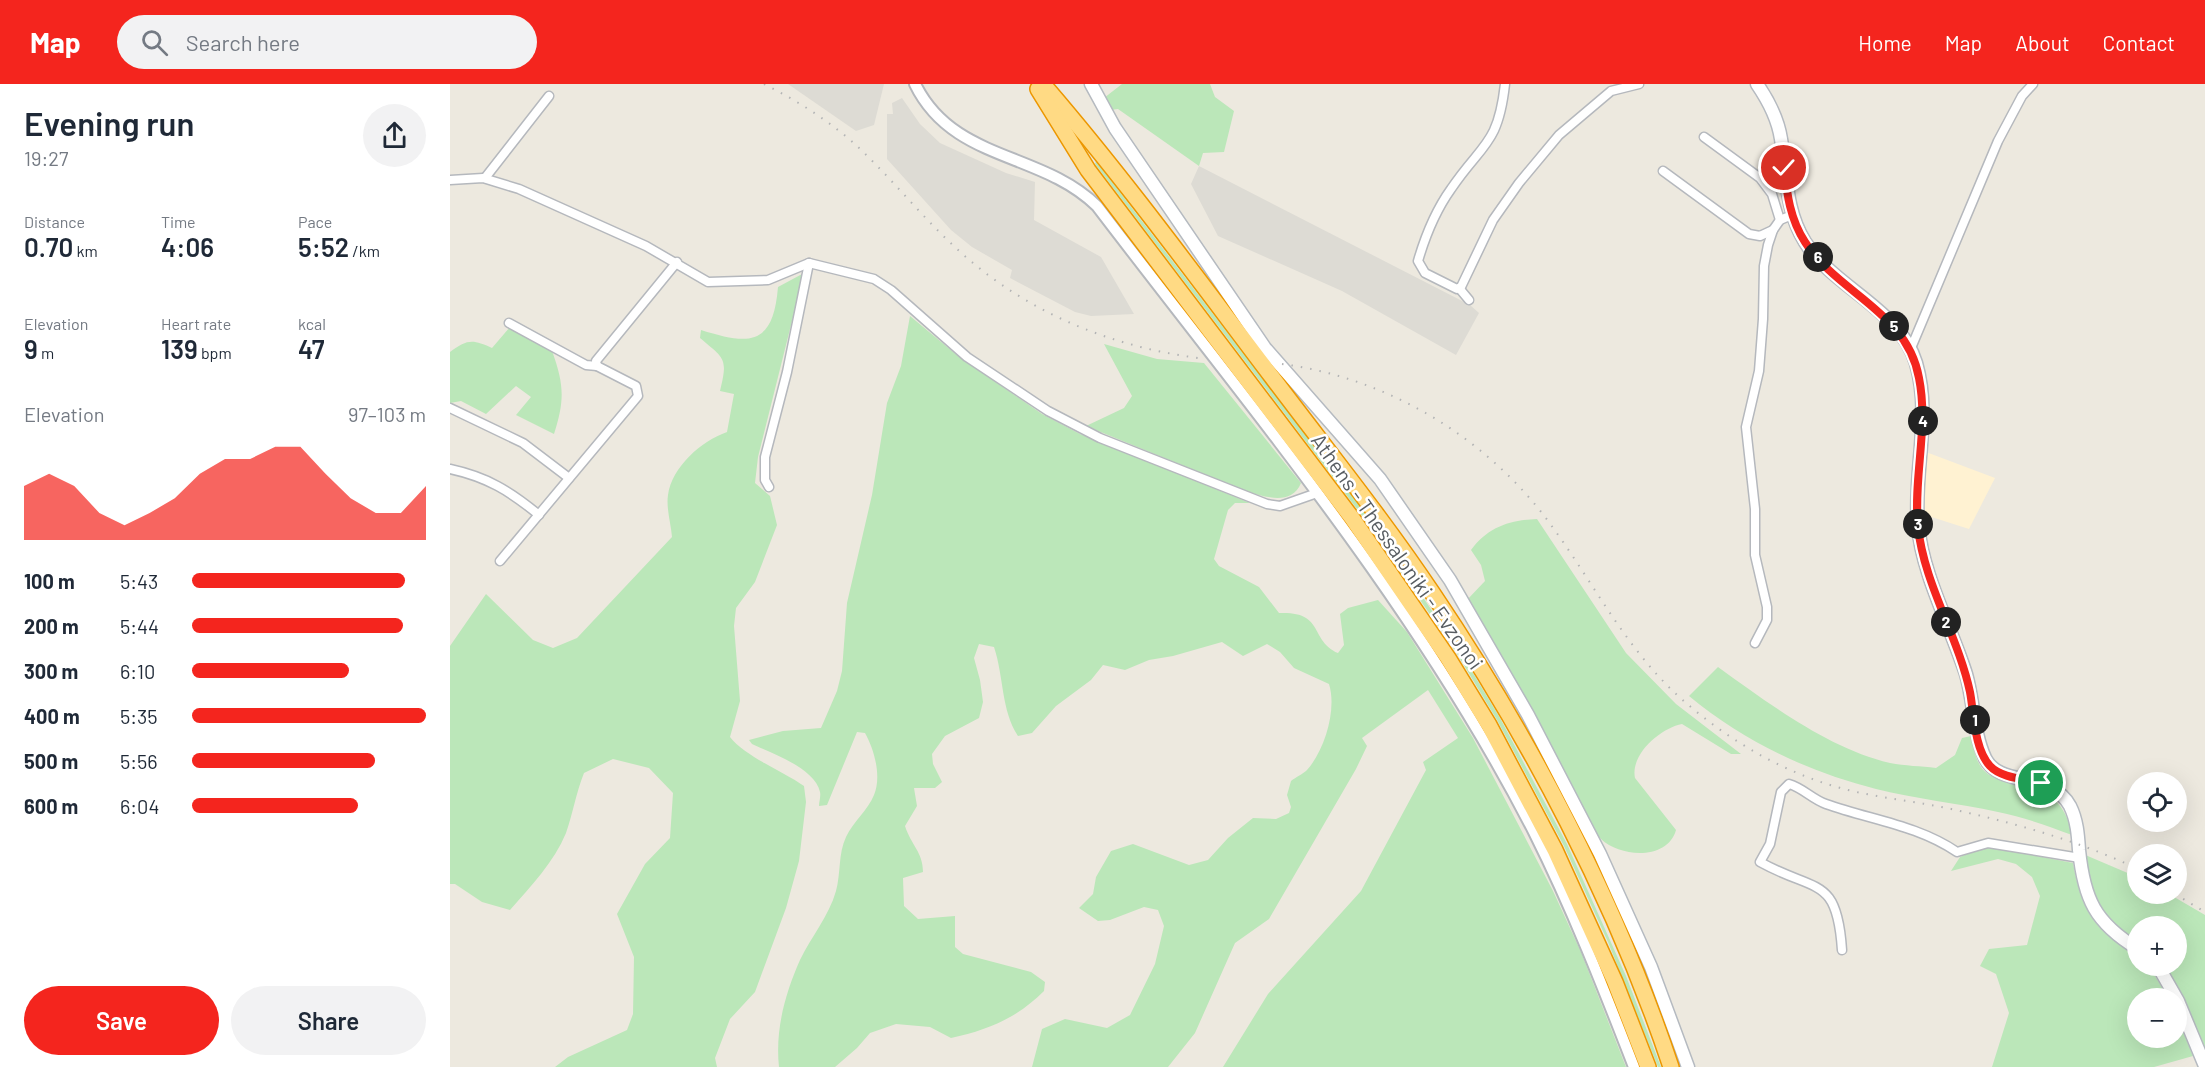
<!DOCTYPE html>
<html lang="en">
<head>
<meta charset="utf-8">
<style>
  :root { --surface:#fff; --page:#f2f2f3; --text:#1f2937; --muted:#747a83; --accent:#f4251e }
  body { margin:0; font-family:Barlow,sans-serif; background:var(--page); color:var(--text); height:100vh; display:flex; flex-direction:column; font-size:22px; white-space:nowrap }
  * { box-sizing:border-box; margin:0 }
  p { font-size:20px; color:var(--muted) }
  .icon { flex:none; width:33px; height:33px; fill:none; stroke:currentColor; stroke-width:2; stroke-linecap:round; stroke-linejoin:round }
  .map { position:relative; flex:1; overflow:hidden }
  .sheet { display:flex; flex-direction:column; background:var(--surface); width:450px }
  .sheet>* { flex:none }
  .controls { position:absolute; left:1677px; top:688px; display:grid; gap:12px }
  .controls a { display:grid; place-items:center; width:60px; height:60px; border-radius:50%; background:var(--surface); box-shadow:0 6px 24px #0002; font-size:30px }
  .pin { position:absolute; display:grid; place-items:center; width:51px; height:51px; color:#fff; margin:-26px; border:3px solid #fff; border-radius:50%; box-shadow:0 2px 6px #0007 }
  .km { position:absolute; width:30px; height:30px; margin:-15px; border-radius:50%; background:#222; color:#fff; font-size:16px; line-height:30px; text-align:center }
  .round { display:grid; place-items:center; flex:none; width:63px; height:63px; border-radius:32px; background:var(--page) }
  .summary { display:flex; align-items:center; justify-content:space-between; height:102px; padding:0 24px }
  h1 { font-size:33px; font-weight:600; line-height:45px }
  .stats { display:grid; grid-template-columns:repeat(3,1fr); gap:9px; height:102px; padding:6px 24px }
  .stats div { display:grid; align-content:center }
  .stats b { font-size:26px; font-weight:600 }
  .stats small { font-size:16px; font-weight:400 }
  .stats p { font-size:16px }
  .chart { height:168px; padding:12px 24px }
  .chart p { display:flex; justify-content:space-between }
  .chart svg { width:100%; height:108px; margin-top:6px; fill:var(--accent); opacity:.7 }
  .primary-button { display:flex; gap:12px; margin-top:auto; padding:12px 24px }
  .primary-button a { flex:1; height:69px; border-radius:36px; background:var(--accent); color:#fff; font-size:24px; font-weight:600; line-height:69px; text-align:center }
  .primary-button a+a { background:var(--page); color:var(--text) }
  ul { padding:0 24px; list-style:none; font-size:20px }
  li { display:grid; grid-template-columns:96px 72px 1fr; align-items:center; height:45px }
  li i { height:15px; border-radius:8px; background:var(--accent) }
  header { display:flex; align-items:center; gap:36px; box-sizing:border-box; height:84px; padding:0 30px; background:var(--accent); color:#fff }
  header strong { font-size:28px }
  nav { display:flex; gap:33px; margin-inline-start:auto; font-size:21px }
  .search { width:420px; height:54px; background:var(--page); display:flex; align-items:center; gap:15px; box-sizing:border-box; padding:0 21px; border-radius:33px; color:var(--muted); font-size:22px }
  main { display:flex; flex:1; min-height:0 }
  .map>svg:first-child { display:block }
  .commercial { fill:#fff2d2 }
  .industrial { fill:#dddbd4 }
  .green { fill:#bbe7b9 }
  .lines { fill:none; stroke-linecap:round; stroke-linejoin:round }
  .minor-casing { stroke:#b5b8bd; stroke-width:11 }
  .tertiary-casing { stroke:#b5b8bd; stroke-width:14 }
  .secondary-casing { stroke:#b5bac0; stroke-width:15 }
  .motorway-casing { stroke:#ec9700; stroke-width:18 }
  .minor { stroke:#fff; stroke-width:8 }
  .tertiary { stroke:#fff; stroke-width:10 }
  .secondary { stroke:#fff; stroke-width:12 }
  .motorway { stroke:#ffda84; stroke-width:15 }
  .rail { stroke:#b3b4b5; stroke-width:2; stroke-dasharray:1.5 8; stroke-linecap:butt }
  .route-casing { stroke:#fff; stroke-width:12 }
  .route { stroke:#f4251e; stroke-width:8 }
  .labels { text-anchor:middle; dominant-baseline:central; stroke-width:5; stroke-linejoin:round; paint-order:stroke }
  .street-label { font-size:21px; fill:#585d62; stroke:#fff }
</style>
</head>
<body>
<header>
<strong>Map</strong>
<div class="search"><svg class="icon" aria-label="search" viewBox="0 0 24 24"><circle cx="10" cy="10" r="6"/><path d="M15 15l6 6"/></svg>Search here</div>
<nav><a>Home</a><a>Map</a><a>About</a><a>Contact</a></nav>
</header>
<main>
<section class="sheet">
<div class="summary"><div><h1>Evening run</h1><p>19:27</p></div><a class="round"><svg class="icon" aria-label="share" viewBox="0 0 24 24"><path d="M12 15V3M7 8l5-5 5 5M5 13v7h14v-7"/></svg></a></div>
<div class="stats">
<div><p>Distance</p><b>0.70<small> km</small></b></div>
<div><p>Time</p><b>4:06</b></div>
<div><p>Pace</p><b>5:52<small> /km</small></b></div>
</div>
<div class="stats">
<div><p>Elevation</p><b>9<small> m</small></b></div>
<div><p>Heart rate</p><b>139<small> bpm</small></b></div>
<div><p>kcal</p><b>47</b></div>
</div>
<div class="chart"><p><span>Elevation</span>97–103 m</p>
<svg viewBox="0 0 160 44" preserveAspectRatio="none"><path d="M0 44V22L10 17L20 22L30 33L40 38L50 33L60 27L70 17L80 11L90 11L100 6L110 6L120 17L130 27L140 33L150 33L160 22V44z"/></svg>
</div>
<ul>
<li><b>100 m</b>5:43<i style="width:91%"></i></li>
<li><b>200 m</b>5:44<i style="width:90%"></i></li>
<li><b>300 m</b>6:10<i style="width:67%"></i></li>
<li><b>400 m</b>5:35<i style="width:100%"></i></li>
<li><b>500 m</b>5:56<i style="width:78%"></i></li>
<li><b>600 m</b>6:04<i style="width:71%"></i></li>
</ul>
<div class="primary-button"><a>Save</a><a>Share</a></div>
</section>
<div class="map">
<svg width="1755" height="983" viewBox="0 0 1755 983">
  <rect width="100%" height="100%" fill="#ede9df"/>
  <path class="commercial" d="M1476 368 1545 394 1519 445 1469 429Z"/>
  <g class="industrial">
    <path d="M338 0H434L424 41 406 47Z"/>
    <path d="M452 14 470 40 490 59 556 89 585 98 584 136 651 173 684 230 641 232 625 228 560 194 562 186 522 163 501 146 437 75V30H443L442 19Z"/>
    <path d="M749 82 1020 221 1029 229 1006 271 892 207 768 152 741 100Z"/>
  </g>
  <g class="green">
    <path d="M672 0H760L765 13 784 27 774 68 753 69 749 82 668 25 660 26 654 14Z"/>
    <path d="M646 77 913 426 1009 566 1050 634 1117 760 1176 892 1211 983H1208L1158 858 1114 762 1047 636 1006 568 910 429 645 80Z"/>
    <path d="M354 189 308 373 305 399 320 412 327 441 305 498 286 524 284 542 290 617 280 653C296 673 331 686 354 702L356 718 349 777 336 824 305 908 280 935 265 974 267 983H105L118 973 177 946 183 930 184 873 167 830 195 780 220 754 223 709 199 684 163 675 134 689C126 709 123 729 116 749 104 778 81 802 60 826L32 818 5 800H0V562L36 510 83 556 103 564 127 554 222 453C221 440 216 424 218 411 222 383 251 357 277 348L284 310 270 307C278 274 275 275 250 254L251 246C299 261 323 263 328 203Z"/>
    <path d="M460 232 508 272 592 330 630 350 800 419H785L778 426 764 475 769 482 809 503 829 529C875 527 859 556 888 569L894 561 890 530 898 524 928 516 957 548 1023 654 1103 807 1131 868 1176 983H773L818 910 911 807 976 686 973 678 1008 654 978 606 912 654 917 662 906 685 819 835 785 859 745 949 718 983H582L592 945 615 935 657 944 680 931 705 880 714 842 708 826 694 823 660 836 648 837 629 824 643 810 646 793 661 767 683 760 739 781 758 776 778 754 803 734 826 735 839 729 841 723 837 711 841 697C846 693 853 690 857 686 875 666 887 625 879 600L844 584 830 568 817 560 793 572 772 558 723 572 699 576 675 586 653 581 641 596 606 622 582 649 568 652C551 626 554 593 544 563L529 560 524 574 530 596 533 618 529 634 495 652 482 670 483 680 492 698 485 704H464L467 722 455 742C461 761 473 768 473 788L453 794 454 822 468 835 505 832V863L513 870 581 888 595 898 594 907C567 934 538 946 501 954L480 943 446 940 420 949 407 964 385 983H329C325 946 335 910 350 876 361 853 379 832 386 807 391 789 388 770 396 753 403 738 418 726 424 711 432 692 424 665 415 649L407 648 377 721 369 722C369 718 371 712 370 708 365 684 321 669 302 660L299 656 333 647 371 644 387 607 392 587 397 519 422 411 437 319 451 282Z"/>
    <path d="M60 243 102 267C114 300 115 316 104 350L66 331 81 313 66 302 36 330 11 317 0 319V268C17 255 23 255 42 264Z"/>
    <path d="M654 260 707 275 754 279 851 399C841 423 813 412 795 407L636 342 674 324 682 312Z"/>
    <path d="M1087 435 1176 569 1226 620 1291 670H1281L1232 640C1211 644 1180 670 1185 694L1226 746C1218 776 1171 774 1151 755 1138 743 1128 711 1118 695 1085 635 1051 576 1016 517L1035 497 1031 481 1021 466C1038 443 1060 436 1087 435Z"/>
    <path d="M1268 583C1318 619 1379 665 1440 679 1455 682 1471 682 1486 684L1505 671 1512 654 1521 652C1524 665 1526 682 1538 690 1544 694 1554 696 1560 697 1594 705 1615 714 1622 751 1598 742 1573 733 1548 728 1507 719 1466 715 1426 705 1356 687 1295 658 1239 612Z"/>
    <path d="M1537 762 1623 779C1632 829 1644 845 1687 872L1688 882H1699L1719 915H1688V954H1726L1727 933 1743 972 1704 983H1542L1559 929 1546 890 1530 882 1539 865 1577 861 1590 812 1582 793 1566 780 1548 775 1501 787 1510 773Z"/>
    <path d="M1633 770 1687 793 1688 810H1719L1755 831V971L1712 882H1726V843H1688L1687 861 1646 826Z"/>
  </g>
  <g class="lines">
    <g class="minor-casing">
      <g id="minor">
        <path d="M1055 0C1048 62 1032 59 1001 105 986 126 975 153 968 177L975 189 1007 205 1011 203 1043 136 1069 99 1109 51 1161 7 1189 0"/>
        <path d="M1254 53 1310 94 1322 110 1330 136"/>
        <path d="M1213 87 1299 150 1310 152 1323 146"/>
        <path d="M35 94 99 12"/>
        <path d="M0 96 33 94 69 105 196 162 258 198 318 196 359 179 424 195 441 206 517 273 598 327 650 354 817 420 830 422 867 409"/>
        <path d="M1009 204 1019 216"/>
        <path d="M59 239 136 281 147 282"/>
        <path d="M1461 264 1548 57 1572 12 1583 0"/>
        <path d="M0 324 73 359 119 394"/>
        <path d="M0 385C37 393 60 407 89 431"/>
        <path d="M319 403 315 396V373L337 288 359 179"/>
        <path d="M50 477 188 312 186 302 147 282 146 277 227 178"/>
        <path d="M1305 559 1317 536V523L1305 471V425L1296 343 1309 287 1313 235 1314 182 1318 161 1323 146 1330 136 1342 131"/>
        <path d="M1392 866C1387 791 1366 809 1310 778L1320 760 1331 708 1339 700C1353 704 1362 715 1376 720 1421 736 1467 741 1507 768L1538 759 1630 774"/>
      </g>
    </g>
    <g class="tertiary-casing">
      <path id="tertiary" d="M465 0C503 78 591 67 647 122 800 323 968 521 1084 748 1122 824 1153 903 1184 983"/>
    </g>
    <g class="secondary-casing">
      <g id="secondary">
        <path d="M641 0 665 44 815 264 930 395 1000 496 1078 631 1150 770 1201 883 1238 983"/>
        <path d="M1307 0C1318 16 1328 35 1331 55 1337 90 1335 126 1355 158 1384 204 1450 225 1466 279 1482 334 1463 387 1468 441 1472 490 1501 543 1516 590 1524 617 1523 648 1535 674 1549 704 1601 687 1620 722 1627 736 1628 751 1629 766 1634 815 1645 839 1688 865"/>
        <path d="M1708 882 1728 917 1755 982"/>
      </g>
    </g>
    <g class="motorway-casing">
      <g id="motorway">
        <path d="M593 0C674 94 747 194 822 293 876 365 933 435 983 510 1080 654 1166 818 1221 983"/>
        <path d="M588 5 638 86 902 434 998 574 1039 641 1105 766 1165 898 1198 983"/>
      </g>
    </g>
    <use href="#minor" class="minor"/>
    <use href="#tertiary" class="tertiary"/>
    <use href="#secondary" class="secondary"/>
    <use href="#motorway" class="motorway"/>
    <g class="rail">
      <path d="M314 0C348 17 381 38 408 63 443 96 472 133 507 165 574 227 658 262 748 274"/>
      <path d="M832 280C938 294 1038 354 1101 441 1145 501 1178 569 1235 618 1282 659 1338 691 1398 706 1435 715 1473 718 1510 727 1572 741 1631 758 1688 785"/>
      <path d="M1725 810 1755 828"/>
    </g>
  </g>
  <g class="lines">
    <g class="route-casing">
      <path id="route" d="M1334 84C1337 110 1340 135 1355 158 1388 210 1457 227 1469 294 1479 344 1463 393 1468 443 1474 500 1508 552 1520 608 1524 629 1524 665 1540 682 1551 694 1575 695 1591 699"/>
    </g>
    <use href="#route" class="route"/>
  </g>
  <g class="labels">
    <g class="street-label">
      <text transform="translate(948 467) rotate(55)">Athens - Thessaloniki - Evzonoi</text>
    </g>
  </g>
</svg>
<div class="controls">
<a><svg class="icon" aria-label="locate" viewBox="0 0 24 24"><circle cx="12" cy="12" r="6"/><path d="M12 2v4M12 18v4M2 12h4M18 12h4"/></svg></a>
<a><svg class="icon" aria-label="layers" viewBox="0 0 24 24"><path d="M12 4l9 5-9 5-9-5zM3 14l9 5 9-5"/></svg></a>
<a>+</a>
<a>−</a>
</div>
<div class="pin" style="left:1591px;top:699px;background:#1e9e55"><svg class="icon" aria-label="arrive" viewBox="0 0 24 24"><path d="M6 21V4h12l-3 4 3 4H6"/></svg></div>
<div class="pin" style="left:1334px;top:84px;background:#d93025"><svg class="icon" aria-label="check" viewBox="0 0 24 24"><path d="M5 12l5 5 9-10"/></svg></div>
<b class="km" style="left:1525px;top:636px">1</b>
<b class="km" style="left:1496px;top:538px">2</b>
<b class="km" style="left:1468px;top:440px">3</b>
<b class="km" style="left:1473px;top:337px">4</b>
<b class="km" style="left:1444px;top:242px">5</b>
<b class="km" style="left:1368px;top:173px">6</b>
</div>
</main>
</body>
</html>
